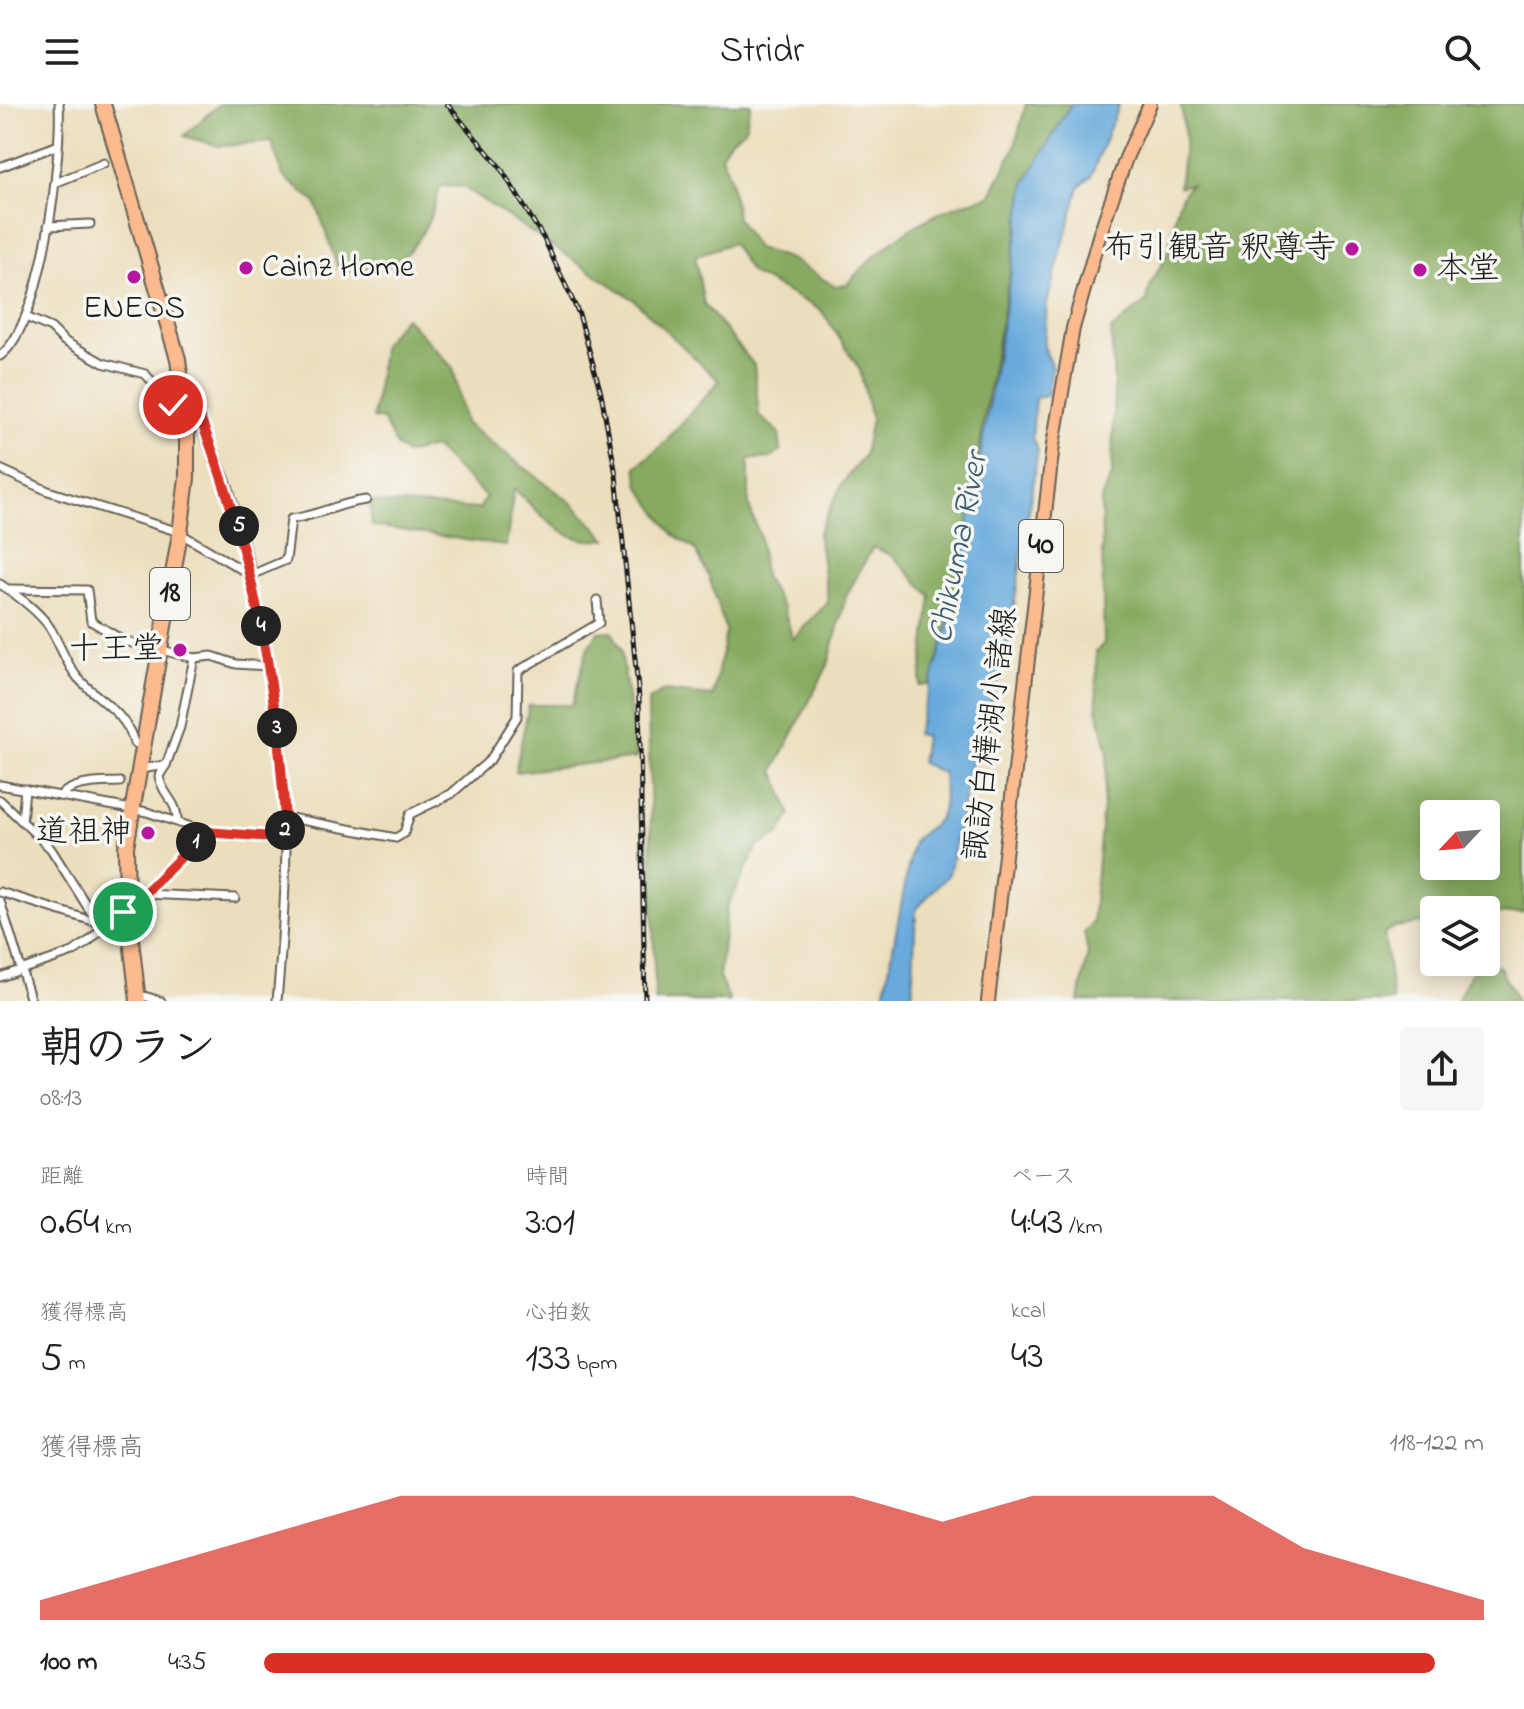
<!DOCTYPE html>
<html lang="ja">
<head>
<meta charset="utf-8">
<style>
  :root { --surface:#fff; --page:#f6f6f6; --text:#202124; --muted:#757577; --accent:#d93025 }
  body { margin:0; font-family:"Indie Flower","Klee One",sans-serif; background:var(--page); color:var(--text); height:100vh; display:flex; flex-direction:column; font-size:30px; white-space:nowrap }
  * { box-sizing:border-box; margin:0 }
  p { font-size:26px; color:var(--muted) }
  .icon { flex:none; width:44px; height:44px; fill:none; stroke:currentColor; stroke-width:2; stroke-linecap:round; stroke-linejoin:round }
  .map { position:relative; height:897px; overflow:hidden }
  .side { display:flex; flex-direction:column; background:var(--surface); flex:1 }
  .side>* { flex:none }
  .needle { width:52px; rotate:244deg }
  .tools { position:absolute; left:1420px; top:696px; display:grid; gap:16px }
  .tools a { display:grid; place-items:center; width:80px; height:80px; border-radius:8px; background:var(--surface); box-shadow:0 4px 20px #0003; font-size:40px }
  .pin { position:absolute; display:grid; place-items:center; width:68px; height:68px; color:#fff; margin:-34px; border:4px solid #fff; border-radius:50%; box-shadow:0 2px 8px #0007 }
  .km { position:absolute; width:40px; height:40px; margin:-20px; border-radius:50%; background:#222; color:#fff; font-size:22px; line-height:40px; text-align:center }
  .round { display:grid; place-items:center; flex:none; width:84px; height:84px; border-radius:8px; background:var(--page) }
  .head { display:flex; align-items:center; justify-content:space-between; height:136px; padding:0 40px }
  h1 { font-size:44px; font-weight:600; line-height:60px }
  .figures { display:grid; grid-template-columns:repeat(3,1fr); gap:12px; height:136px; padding:8px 40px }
  .figures div { display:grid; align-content:center }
  .figures b { font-size:40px; font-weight:600 }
  .figures small { font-size:22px; font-weight:400 }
  .figures p { font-size:22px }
  .chart { height:224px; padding:16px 40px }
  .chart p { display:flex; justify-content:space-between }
  .chart svg { width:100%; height:144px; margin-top:8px; fill:var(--accent); opacity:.7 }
  ul { padding:0 40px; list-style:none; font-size:26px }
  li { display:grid; grid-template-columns:128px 96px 1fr; align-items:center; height:60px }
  li i { height:20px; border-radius:10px; background:var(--accent) }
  header { display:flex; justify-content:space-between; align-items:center; height:104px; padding:0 40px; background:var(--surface); font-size:36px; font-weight:600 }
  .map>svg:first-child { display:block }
  .forest { fill:#86aa5e; stroke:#51633d; stroke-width:2; fill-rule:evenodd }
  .water { fill:#67aadc; stroke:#42637c; stroke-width:2 }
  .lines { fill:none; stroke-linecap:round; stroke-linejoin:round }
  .street-casing { stroke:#656054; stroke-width:11 }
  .secondary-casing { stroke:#656054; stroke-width:14 }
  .primary-casing { stroke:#656054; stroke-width:16 }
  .highway-casing { stroke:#656054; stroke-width:18 }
  .street { stroke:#fff; stroke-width:7 }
  .secondary { stroke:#fee3d2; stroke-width:10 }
  .primary { stroke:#fcba8e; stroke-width:12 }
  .highway { stroke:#fcba8e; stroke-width:14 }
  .rail-casing { stroke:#1c1c1c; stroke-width:5 }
  .rail { stroke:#f6f6f2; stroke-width:2; stroke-dasharray:6; stroke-linecap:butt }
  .route-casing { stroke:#fff; stroke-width:16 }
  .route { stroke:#d93025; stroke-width:10 }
  .poi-dot { fill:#b5179e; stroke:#f6f6f2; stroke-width:3 }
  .labels { text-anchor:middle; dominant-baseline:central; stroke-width:7; stroke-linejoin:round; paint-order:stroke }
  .shield { fill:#f6f6f2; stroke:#5d5d5c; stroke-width:2 }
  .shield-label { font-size:30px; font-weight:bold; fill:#1c1c1c }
  .poi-label { font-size:32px; fill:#1c1c1c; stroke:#f6f6f2; text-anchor:end }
  .street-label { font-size:32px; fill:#1c1c1c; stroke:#f6f6f2 }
  .water-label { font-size:34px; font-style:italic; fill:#3e5c72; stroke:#f6f6f2 }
</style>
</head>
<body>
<header><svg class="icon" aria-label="menu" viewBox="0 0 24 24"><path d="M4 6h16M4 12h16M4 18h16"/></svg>Stridr<svg class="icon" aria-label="search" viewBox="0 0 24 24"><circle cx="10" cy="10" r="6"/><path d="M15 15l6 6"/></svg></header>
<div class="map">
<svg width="1524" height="897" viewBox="0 0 1524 897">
  <rect width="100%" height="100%" fill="#f6f6f2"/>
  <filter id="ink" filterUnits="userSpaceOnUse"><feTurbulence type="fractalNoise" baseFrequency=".0125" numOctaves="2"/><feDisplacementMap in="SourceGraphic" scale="16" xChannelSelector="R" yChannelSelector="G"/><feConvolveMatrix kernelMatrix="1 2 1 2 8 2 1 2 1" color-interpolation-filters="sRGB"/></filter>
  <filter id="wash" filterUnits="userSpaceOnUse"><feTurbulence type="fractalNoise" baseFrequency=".006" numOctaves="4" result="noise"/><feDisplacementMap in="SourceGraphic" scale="32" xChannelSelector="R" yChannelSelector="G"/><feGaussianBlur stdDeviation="1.8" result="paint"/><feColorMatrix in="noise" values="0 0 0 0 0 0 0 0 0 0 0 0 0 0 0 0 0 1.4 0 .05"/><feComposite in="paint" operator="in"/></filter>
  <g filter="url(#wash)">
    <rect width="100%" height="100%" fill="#ecdebc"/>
    <g class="forest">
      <path d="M219 0H751L745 25 730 37 721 51 730 73 737 114 756 144 790 155 835 182 846 181C888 135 929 106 990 92L1014 45 1026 0H1071L1026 78 983 319 971 416 956 495 933 580 920 582 931 492 893 452 873 443 846 492 828 561 774 666 791 711 778 731 757 743 727 803 719 874 730 897H655L648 597 663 587 713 592 726 527 709 473 695 445 673 430 639 382 636 363 660 343 719 277 634 196 463 83 440 82C427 134 398 183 338 164L316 99 283 72 272 38 219 42 184 32ZM732 139 751 169 821 206 860 266 871 315 864 351 842 380 818 430 828 498 793 535 783 504 764 472 760 433 749 402V355L771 354 781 347 779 328 759 312 754 261 704 200 695 152Z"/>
      <path d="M1181 0H1524V808L1486 811V806H1434V817L1392 824 1384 830 1393 897H1079L1088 849 1084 829 1092 819 1108 648 1097 604 1096 548 1104 539 1101 394 1112 372 1114 279 1111 226 1148 196C1146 183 1158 168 1164 156 1178 129 1169 102 1191 80L1179 83 1185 35ZM1434 710H1486V762H1434Z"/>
      <path d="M405 213 453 264 465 319 573 400 607 435C566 444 542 410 514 385L506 442 372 422 370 398 479 405 486 393 434 343 406 350 397 343 383 316 373 314 383 239Z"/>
      <path d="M612 527 621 546 637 654 515 668 529 601H572L587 546 598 528Z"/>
      <path d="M1487 860 1500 863 1517 897H1457L1471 869Z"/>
    </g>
    <path class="water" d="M1071 0H1119L1091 72 1079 83 1047 199 1044 242 1052 264 1047 292 1035 294 1032 334 1038 346 1006 554 990 601 991 621 981 639H976L949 770 916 805 912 897H883L913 738C920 730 925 727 933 721 948 710 943 685 943 669L921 659 925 632 916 630 956 495 1026 78Z"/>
  </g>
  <g filter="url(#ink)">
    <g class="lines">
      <g class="street-casing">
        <g id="street">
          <path d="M0 63 56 42"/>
          <path d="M55 79 104 59"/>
          <path d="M48 122 90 120"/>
          <path d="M26 213 51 224 64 237 103 259 145 270 184 310"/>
          <path d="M0 252C43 220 62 52 59 0"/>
          <path d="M0 365 48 387 176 427 251 471C268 557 285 645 286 732 286 788 282 842 277 897"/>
          <path d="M251 471 286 456 291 415C317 412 339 399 366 396"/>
          <path d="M0 480C18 492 45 511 54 531 62 546 67 561 78 574 98 596 127 609 134 639L142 642"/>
          <path d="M9 485 87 486 91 517 124 537 194 554 212 552 236 560 267 562"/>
          <path d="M166 661 159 672C161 690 178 697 177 717"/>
          <path d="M140 665 166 661 180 623 194 554"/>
          <path d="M0 681 147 708 206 728 286 734"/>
          <path d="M60 692C74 677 101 679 120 678"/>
          <path d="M0 696 51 745 97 818"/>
          <path d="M285 713 396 734 404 729 410 710 451 690 490 656 517 613 518 567 599 519 597 496"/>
          <path d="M22 717 25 685"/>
          <path d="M0 788 96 818"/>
          <path d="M144 790 235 794"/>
          <path d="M0 797 31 897"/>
          <path d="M0 873 73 848 89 837 127 800 144 790 206 728"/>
          <path d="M137 890 161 897"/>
        </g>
      </g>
      <g class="secondary-casing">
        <path id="secondary" d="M182 274 227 383 251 471"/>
      </g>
      <g class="primary-casing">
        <path id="primary" d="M988 897 1053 341 1073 224 1100 129 1126 54 1150 0"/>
      </g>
      <g class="highway-casing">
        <path id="highway" d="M103 0 178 255 187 327V374L180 429 126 743 127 800 138 897"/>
      </g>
      <use href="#street" class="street"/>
      <use href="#secondary" class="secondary"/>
      <use href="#primary" class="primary"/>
      <use href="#highway" class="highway"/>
      <g class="rail-casing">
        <path id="rail" d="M447 0 500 63 544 135 579 210 601 289 616 371 639 594 645 897"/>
      </g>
      <use href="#rail" class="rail"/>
    </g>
  </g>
  <g class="lines" filter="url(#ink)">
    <g class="route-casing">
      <path id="route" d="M123 808 127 800 144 790 206 728 286 734C279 587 254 454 201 316L173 301"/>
    </g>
    <use href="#route" class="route"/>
  </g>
  <g class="poi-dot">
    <circle cx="1352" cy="145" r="8"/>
    <circle cx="246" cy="164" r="8"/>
    <circle cx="1420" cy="166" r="8"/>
    <circle cx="134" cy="173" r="8"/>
    <circle cx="180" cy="546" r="8"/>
    <circle cx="148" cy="729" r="8"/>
  </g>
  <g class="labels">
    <g class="shield">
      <rect x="1019" y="416" width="44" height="52" rx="6"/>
      <rect x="150" y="464" width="40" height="52" rx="6"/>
    </g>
    <g class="shield-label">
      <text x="1041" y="442">40</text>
      <text x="170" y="490">18</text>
    </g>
    <g class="poi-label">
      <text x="1336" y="145">布引観音 釈尊寺</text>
      <text x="262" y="164" text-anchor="start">Cainz Home</text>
      <text x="1436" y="166" text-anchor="start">本堂</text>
      <text x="134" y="205" text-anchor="middle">ENEOS</text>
      <text x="164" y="546">十王堂</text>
      <text x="132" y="729">道祖神</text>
    </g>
    <g class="street-label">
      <text transform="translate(992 630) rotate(-83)">諏訪白樺湖小諸線</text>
    </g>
    <g class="water-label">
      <text transform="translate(960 444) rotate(-79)">Chikuma River</text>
    </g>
  </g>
</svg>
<div class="tools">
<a><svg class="needle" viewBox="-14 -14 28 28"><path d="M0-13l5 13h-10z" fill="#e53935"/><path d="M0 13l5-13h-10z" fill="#757577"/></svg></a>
<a><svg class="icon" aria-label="layers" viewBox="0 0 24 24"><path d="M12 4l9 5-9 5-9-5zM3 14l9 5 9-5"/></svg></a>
</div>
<div class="pin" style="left:123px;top:808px;background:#1e9e55"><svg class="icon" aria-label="arrive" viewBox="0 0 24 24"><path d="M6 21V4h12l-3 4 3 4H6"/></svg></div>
<div class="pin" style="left:173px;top:301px;background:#d93025"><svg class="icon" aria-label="check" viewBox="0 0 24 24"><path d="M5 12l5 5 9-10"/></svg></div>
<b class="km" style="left:196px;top:738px">1</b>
<b class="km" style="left:285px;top:726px">2</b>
<b class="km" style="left:277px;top:624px">3</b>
<b class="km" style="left:261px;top:522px">4</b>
<b class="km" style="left:239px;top:422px">5</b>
</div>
<section class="side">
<div class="head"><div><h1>朝のラン</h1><p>08:13</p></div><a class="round"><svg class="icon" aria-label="share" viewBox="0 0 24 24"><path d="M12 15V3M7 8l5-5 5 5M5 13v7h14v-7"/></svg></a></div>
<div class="figures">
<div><p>距離</p><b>0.64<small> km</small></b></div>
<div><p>時間</p><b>3:01</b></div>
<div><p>ペース</p><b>4:43<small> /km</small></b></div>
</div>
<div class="figures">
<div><p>獲得標高</p><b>5<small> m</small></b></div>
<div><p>心拍数</p><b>133<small> bpm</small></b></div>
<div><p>kcal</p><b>43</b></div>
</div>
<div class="chart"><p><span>獲得標高</span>118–122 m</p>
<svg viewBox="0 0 160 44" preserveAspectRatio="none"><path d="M0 44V38L10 30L20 22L30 14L40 6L50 6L60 6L70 6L80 6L90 6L100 14L110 6L120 6L130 6L140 22L150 30L160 38V44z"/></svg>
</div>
<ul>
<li><b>100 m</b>4:35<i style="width:96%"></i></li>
</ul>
</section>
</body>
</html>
